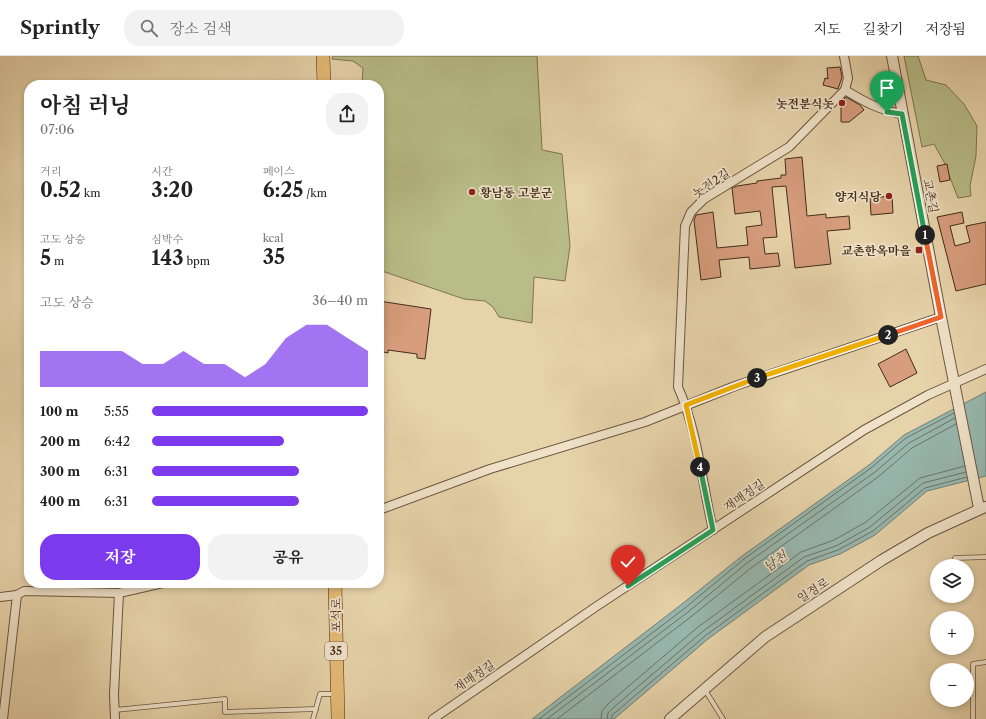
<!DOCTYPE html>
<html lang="ko">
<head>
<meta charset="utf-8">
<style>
  :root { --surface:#fff; --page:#f2f2f2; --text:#222; --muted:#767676; --line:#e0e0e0; --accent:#7c3aed }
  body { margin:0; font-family:"Libre Caslon Text","Noto Serif KR",serif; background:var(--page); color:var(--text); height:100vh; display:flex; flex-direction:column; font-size:15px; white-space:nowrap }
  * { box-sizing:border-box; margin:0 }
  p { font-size:13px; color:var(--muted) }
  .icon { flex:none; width:22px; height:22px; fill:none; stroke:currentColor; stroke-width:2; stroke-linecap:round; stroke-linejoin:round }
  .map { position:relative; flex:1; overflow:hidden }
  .drawer { position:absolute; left:24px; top:24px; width:360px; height:508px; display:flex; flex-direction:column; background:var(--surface); border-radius:16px; box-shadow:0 2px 6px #0003 }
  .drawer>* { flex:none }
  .fabs { position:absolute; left:930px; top:503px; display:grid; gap:8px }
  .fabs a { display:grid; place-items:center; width:44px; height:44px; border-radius:50%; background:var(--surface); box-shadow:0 2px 6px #0003; font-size:20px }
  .pin { position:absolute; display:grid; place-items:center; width:34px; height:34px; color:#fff; margin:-41px -17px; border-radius:50% 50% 50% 0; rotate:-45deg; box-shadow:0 0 4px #0007 }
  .pin .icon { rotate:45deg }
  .km { position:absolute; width:20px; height:20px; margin:-10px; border-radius:50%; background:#222; color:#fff; font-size:11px; line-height:20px; text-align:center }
  .round { display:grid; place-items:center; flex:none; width:42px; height:42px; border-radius:16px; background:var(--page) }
  .headline { display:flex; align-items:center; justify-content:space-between; height:68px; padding:0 16px }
  h1 { font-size:22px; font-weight:700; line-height:30px }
  .stats { display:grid; grid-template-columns:repeat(3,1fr); gap:6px; height:68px; padding:4px 16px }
  .stats div { display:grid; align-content:center }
  .stats b { font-size:20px; font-weight:700 }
  .stats small { font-size:11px; font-weight:400 }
  .stats p { font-size:11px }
  .chart { height:112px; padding:8px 16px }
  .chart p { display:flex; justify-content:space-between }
  .chart svg { width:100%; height:72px; margin-top:4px; fill:var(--accent); opacity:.7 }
  .primary-button { display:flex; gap:8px; margin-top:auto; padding:8px 16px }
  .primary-button a { flex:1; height:46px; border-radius:16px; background:var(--accent); color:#fff; font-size:16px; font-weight:700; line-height:46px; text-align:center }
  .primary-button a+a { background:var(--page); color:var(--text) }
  ul { padding:0 16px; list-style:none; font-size:13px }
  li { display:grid; grid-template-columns:64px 48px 1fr; align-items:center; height:30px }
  li i { height:10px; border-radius:5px; background:var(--accent) }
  header { display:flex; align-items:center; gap:24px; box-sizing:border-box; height:56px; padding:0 20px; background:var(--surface); border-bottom:1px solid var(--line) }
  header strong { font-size:19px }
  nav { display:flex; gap:22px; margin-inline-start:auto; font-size:14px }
  .search { width:280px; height:36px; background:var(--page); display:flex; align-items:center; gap:10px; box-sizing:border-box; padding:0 14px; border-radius:16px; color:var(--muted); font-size:15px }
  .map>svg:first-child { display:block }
  .green { fill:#b8bc87; stroke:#7e7452 }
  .water { fill:#97b7ae; stroke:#757f74 }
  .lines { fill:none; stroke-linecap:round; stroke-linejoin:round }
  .shore { stroke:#6d7265; stroke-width:1 }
  .building { fill:#d79d7d; stroke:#432c1c }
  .service-casing { stroke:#6c5640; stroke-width:5.5 }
  .minor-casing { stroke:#6c5640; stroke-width:10 }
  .tertiary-casing { stroke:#6c5640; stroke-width:12 }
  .primary-casing { stroke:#432c1c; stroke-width:14 }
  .service { stroke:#efe2c8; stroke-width:4 }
  .minor { stroke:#efe2c8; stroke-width:8 }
  .tertiary { stroke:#efe2c8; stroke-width:10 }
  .primary { stroke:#e4ba75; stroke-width:13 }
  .split-1-casing { stroke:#fff; stroke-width:8 }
  .split-2-casing { stroke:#fff; stroke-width:8 }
  .split-3-casing { stroke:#fff; stroke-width:8 }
  .split-4-casing { stroke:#fff; stroke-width:8 }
  .split-5-casing { stroke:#fff; stroke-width:8 }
  .split-1 { stroke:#22a559; stroke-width:5 }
  .split-2 { stroke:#f0652b; stroke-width:5 }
  .split-3 { stroke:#f5b400; stroke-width:5 }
  .split-4 { stroke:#f5b400; stroke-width:5 }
  .split-5 { stroke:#22a559; stroke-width:5 }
  .poi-dot { fill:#8f2418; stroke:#efe2c8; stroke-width:1.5 }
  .labels { text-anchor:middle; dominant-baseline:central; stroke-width:3.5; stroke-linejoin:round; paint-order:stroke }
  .shield { fill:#efe2c8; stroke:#776350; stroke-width:1 }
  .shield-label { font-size:11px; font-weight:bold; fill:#432c1c }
  .poi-label { font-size:12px; font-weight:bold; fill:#432c1c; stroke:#efe2c8; text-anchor:end }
  .street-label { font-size:12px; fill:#432c1c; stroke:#efe2c8 }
  .water-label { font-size:13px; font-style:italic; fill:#544839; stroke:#efe2c8 }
</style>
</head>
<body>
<header>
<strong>Sprintly</strong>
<div class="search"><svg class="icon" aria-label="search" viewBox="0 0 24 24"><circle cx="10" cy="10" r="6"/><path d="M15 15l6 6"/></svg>장소 검색</div>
<nav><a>지도</a><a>길찾기</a><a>저장됨</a></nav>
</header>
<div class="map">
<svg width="986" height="663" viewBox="0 0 986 663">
  <rect width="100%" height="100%" fill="#e7d3aa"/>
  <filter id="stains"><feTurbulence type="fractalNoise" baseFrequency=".005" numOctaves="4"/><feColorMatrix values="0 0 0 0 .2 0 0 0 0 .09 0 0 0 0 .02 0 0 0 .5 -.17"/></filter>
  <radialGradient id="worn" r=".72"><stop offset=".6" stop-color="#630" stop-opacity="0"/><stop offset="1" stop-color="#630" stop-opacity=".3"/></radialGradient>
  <g class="green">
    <path d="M333 0H537L542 94 562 98 570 190 565 225 534 221 532 267 499 261 493 251 485 245 464 243 379 214V29H362L363 12 353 5 332 3Z"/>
    <path d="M904 0H918L926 24 946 29 964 48 977 70 976 100 970 130 971 140 958 142 944 106 934 88 922 91Z"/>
  </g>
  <path class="water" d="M986 336V420L927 435 875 479 840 498 809 509 708 583 614 663H532L682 548 742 500 869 409 904 379Z"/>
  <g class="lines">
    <g class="shore">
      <path d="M539 663 685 552 744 503 871 412 906 382 954 357"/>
      <path d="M547 663 688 556 747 507 875 416 909 387 955 362"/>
      <path d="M557 663 692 560 751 512 878 421 912 392 956 368"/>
      <path d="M601 663 602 655 609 647 698 571 801 496 834 484 866 466 920 422 965 410"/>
      <path d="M607 663 608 657 614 651 702 576 804 501 836 490 870 471 923 427 966 416"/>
      <path d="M612 663V659L617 655 705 580 807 505 838 494 873 475 925 432 967 421"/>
    </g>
  </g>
  <g class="building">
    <path d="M840 11 842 21 838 33 823 29 825 22 828 23 827 12Z"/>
    <path d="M846 41 860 49 864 54 849 66H841V46Z"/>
    <path d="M802 101 807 160 826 158V162L849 160 850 173 827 175 831 208 795 212 786 130 772 131 777 181 763 182 765 198 778 197 780 210 750 213 749 201 719 204 721 221 701 224 694 164 696 159 713 156 717 192 748 189 746 171 762 169 760 155 735 158 732 132 737 130 757 127V125L781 122V119H786L785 103Z"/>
    <path d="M947 108 950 124 940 126 937 110Z"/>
    <path d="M892 140 893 157 871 159 870 142Z"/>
    <path d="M962 156 964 167 950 170 955 190 970 186 966 170 986 166V228L956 235 937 161Z"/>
    <path d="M379 245 431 253 425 303 417 302V298L388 294V297L379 295Z"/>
    <path d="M906 293 917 317 890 331 878 308Z"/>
  </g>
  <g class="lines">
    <g class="service-casing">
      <g id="service">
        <path d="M952 510 955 502 986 501"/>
        <path d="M705 634 723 663"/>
        <path d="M115 654 225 643V656L316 653"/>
        <path d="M313 663 320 638H336"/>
        <path d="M973 663V608L986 606"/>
      </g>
    </g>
    <g class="minor-casing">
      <g id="minor">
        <path d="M844 0 848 22 845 34"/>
        <path d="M379 454 490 413 645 366 735 330 941 261"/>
        <path d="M713 474C702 427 698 376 678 331L685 170 691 156 704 143 789 91 845 34C863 45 881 55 903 58"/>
        <path d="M0 541 17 539 24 535 119 537 163 527"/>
        <path d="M3 663 17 539"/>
        <path d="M115 663 114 638 119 537"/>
        <path d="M433 663 597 550 864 374 928 339 986 313"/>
      </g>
    </g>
    <g class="tertiary-casing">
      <g id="tertiary">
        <path d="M892 0 941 261 979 452"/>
        <path d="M670 663 765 581 882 504 928 477 985 451"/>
      </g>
    </g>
    <g class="primary-casing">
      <g id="primary">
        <path d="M323 0 324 29"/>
        <path d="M335 527 338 663"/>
      </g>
    </g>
    <use href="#service" class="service"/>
    <use href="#minor" class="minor"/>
    <use href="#tertiary" class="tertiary"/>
    <use href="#primary" class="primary"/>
  </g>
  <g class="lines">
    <g class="split-1-casing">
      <path id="split-1" d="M887 56 902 58 925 179"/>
    </g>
    <g class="split-2-casing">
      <path id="split-2" d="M888 279 941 261 925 179"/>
    </g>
    <g class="split-3-casing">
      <path id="split-3" d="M757 322 888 279"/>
    </g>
    <g class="split-4-casing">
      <path id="split-4" d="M700 411 686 349 757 322"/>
    </g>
    <g class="split-5-casing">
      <path id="split-5" d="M628 530 713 474 700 411"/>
    </g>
    <use href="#split-1" class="split-1"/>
    <use href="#split-2" class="split-2"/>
    <use href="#split-3" class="split-3"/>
    <use href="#split-4" class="split-4"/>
    <use href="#split-5" class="split-5"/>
  </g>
  <g class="poi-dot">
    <circle cx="842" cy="47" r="4"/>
    <circle cx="472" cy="136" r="4"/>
    <circle cx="889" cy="140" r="4"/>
    <rect x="915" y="190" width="8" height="8" rx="2"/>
  </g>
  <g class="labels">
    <rect class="shield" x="325" y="586" width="22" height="18" rx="3"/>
    <g class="shield-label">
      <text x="336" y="595">35</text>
    </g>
    <g class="poi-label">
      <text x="834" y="47">놋전분식놋</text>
      <text x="480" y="136" text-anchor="start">황남동 고분군</text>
      <text x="881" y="140">양지식당</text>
      <text x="911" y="194">교촌한옥마을</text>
    </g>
    <g class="street-label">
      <text transform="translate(711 127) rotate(-34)">놋전2길</text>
      <text transform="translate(931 140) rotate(79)">교촌길</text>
      <text transform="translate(744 439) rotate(-34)">재매정길</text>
      <text transform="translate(813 534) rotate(-33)">일정로</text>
      <text transform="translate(336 559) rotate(-91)">포석로</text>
      <text transform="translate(474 620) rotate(-34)">재매정길</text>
    </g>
    <g class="water-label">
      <text transform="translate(775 505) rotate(-34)">남천</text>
    </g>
  </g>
  <rect width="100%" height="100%" filter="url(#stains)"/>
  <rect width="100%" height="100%" fill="url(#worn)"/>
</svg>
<div class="fabs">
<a><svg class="icon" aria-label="layers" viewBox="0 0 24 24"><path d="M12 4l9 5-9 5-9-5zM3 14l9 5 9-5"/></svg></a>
<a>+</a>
<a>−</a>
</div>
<div class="pin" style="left:887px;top:56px;background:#1e9e55"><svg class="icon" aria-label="arrive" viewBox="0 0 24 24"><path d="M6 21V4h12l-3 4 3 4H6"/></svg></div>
<div class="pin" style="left:628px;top:530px;background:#d93025"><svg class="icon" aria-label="check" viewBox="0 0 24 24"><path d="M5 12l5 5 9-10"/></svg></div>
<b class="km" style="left:925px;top:179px">1</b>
<b class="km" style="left:888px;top:279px">2</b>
<b class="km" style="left:757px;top:322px">3</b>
<b class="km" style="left:700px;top:411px">4</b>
<section class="drawer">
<div class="headline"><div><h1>아침 러닝</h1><p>07:06</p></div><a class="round"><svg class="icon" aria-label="share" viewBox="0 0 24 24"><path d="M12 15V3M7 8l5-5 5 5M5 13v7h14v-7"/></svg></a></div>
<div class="stats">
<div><p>거리</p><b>0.52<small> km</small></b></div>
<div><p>시간</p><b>3:20</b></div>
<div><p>페이스</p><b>6:25<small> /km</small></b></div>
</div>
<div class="stats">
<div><p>고도 상승</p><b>5<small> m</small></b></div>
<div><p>심박수</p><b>143<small> bpm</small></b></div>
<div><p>kcal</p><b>35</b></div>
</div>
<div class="chart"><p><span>고도 상승</span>36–40 m</p>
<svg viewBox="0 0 160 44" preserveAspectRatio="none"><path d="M0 44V22L10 22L20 22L30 22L40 22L50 30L60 30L70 22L80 30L90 30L100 38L110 30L120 14L130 6L140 6L150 14L160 22V44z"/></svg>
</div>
<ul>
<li><b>100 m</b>5:55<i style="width:100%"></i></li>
<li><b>200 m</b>6:42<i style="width:61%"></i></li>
<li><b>300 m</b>6:31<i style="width:68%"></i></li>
<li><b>400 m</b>6:31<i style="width:68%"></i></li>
</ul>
<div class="primary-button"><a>저장</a><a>공유</a></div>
</section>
</div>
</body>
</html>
